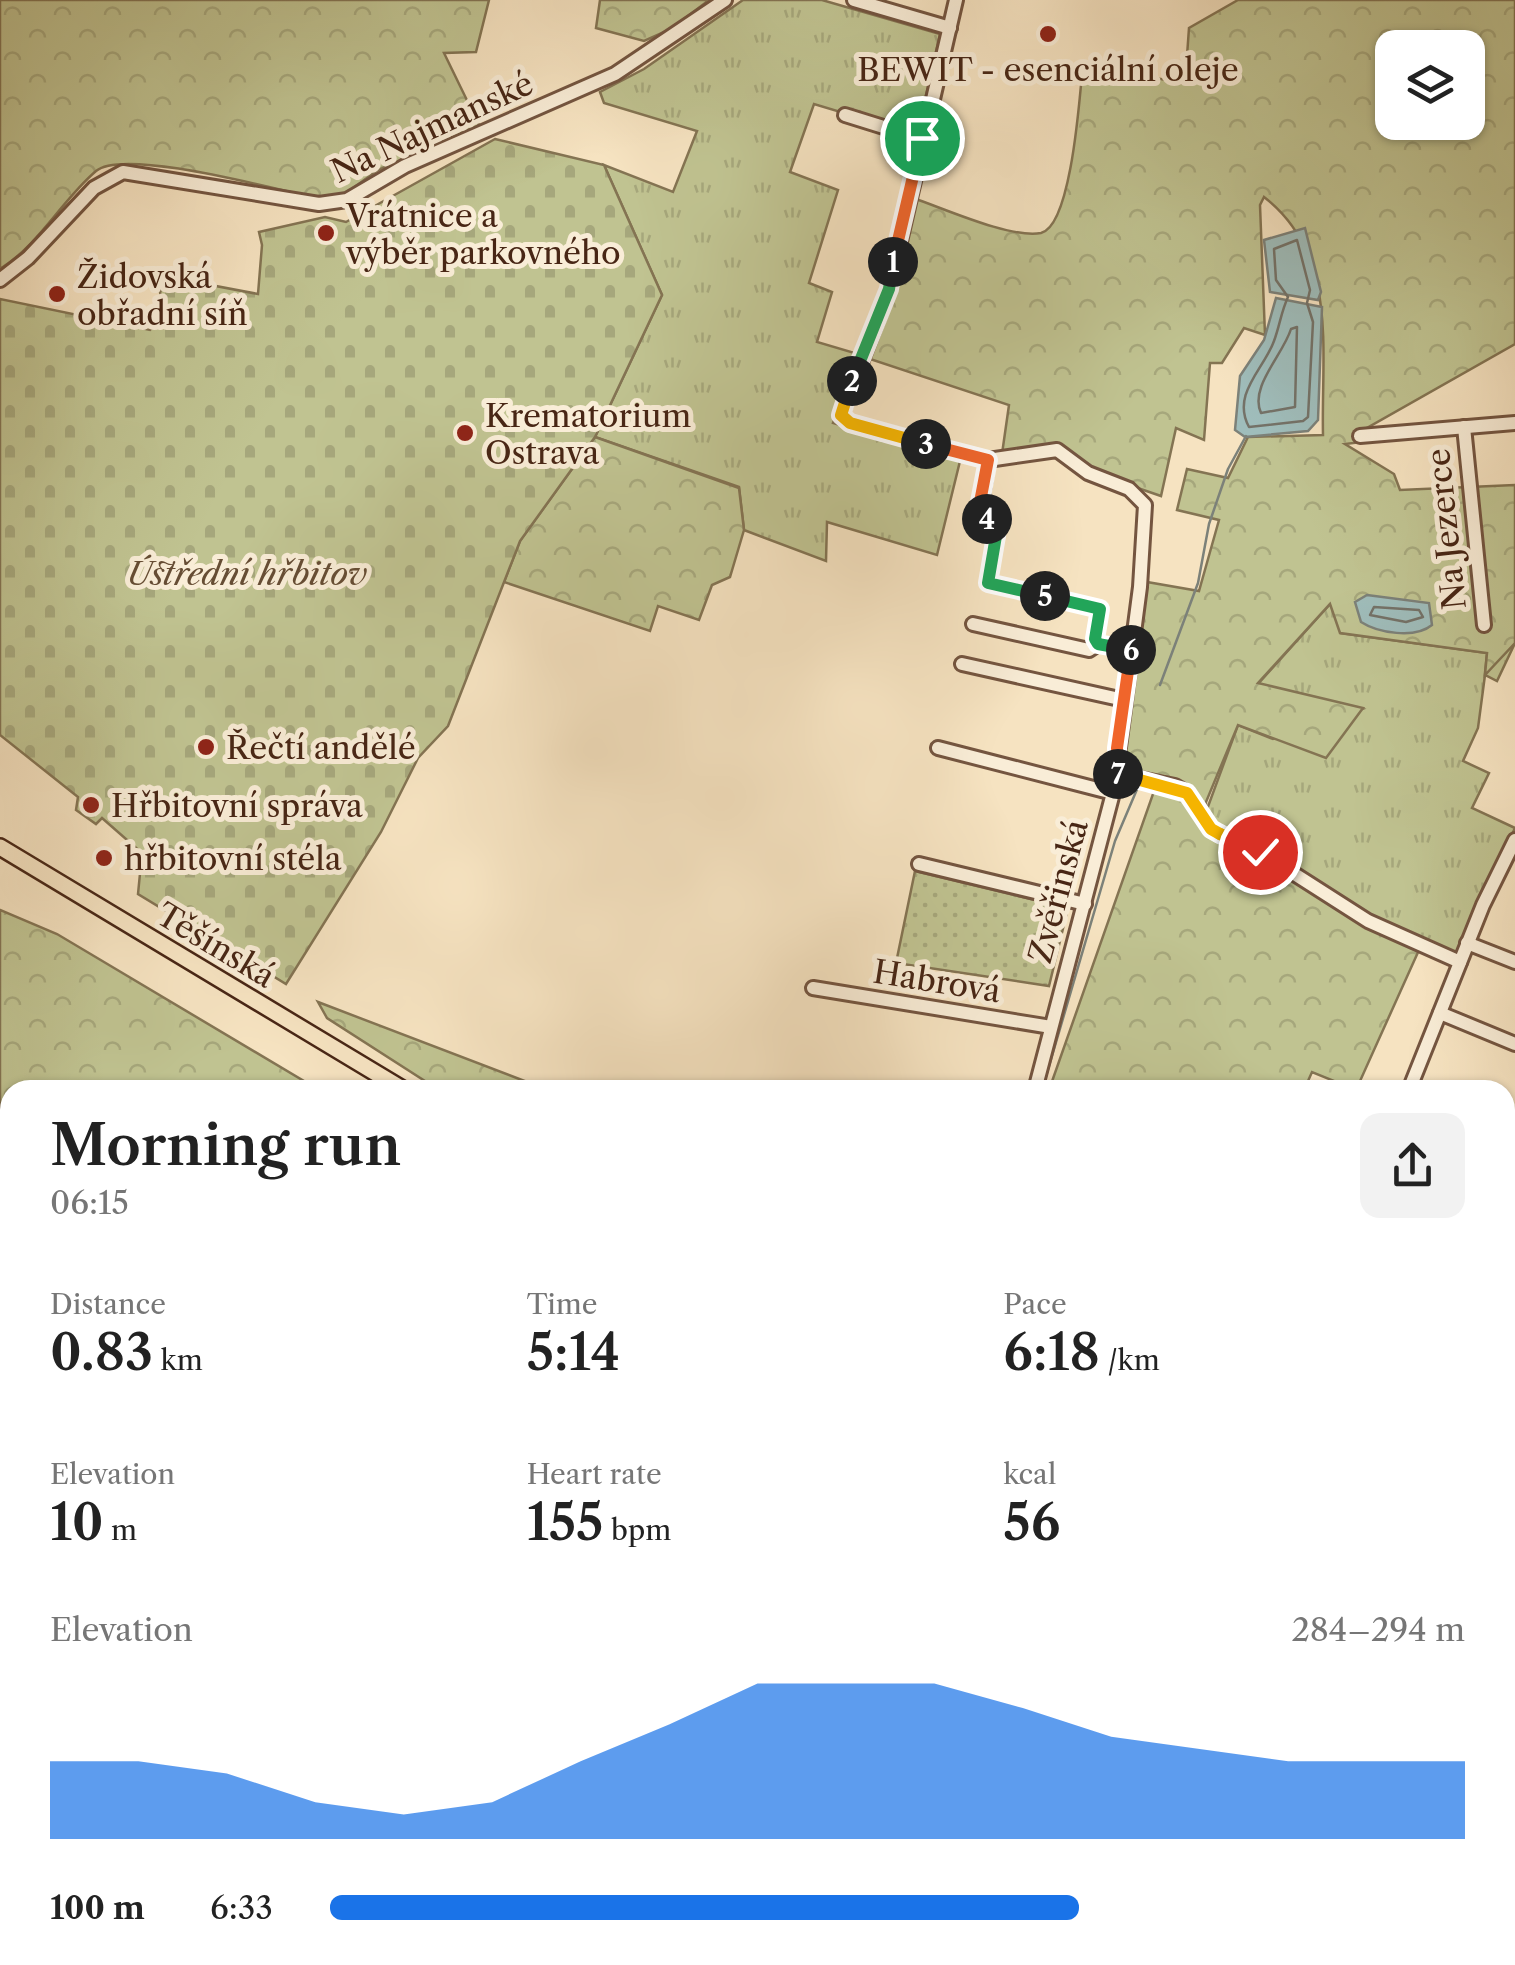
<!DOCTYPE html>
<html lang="en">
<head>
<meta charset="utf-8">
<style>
  :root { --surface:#fff; --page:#f2f2f2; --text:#222; --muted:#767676; --accent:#1a73e8 }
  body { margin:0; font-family:"Libre Caslon Text",serif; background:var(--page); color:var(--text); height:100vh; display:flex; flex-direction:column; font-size:38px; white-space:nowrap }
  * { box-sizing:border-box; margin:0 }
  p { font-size:32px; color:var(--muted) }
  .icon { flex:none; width:55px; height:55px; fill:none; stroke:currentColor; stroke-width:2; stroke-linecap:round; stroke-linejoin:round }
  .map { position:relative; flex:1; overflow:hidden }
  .sheet { position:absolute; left:0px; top:1080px; width:1515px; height:885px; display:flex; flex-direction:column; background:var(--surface); border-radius:30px 30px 0 0; box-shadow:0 2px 8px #0004 }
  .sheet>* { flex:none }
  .buttons { position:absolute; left:1375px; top:30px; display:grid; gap:20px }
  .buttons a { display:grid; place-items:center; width:110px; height:110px; border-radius:20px; background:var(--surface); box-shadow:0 2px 8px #0004; font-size:50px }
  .pin { position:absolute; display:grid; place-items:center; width:85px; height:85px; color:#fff; margin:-42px; border:5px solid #fff; border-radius:50%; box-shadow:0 2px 10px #0007 }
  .km { position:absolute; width:50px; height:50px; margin:-25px; border-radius:50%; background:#222; color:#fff; font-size:28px; line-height:50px; text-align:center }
  .round { display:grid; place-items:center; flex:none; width:105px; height:105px; border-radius:20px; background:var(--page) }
  .head { display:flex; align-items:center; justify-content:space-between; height:170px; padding:0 50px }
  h1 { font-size:55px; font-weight:600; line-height:75px }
  .figures { display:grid; grid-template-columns:repeat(3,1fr); gap:15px; height:170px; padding:10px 50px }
  .figures div { display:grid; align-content:center }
  .figures b { font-size:50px; font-weight:600 }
  .figures small { font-size:28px; font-weight:400 }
  .figures p { font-size:28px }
  .chart { height:280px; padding:20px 50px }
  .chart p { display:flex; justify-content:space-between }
  .chart svg { width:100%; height:180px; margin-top:10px; fill:var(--accent); opacity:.7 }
  ul { padding:0 50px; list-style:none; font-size:32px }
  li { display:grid; grid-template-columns:160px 120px 1fr; align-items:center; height:75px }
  li i { height:25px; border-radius:12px; background:var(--accent) }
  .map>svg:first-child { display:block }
  .grass { fill:url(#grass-tufts); stroke:#847453; stroke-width:2.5 }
  .forest { fill:url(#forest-crowns); stroke:#847453; stroke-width:2.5; fill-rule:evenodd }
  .cemetery { fill:url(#cemetery-stones); stroke:#847453; stroke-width:2.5 }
  .garden { fill:url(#garden-dots); stroke:#847453; stroke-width:2.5 }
  .water { fill:#9fbdbb; stroke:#7c8179; stroke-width:2.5 }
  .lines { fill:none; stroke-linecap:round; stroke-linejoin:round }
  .shore { stroke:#747268; stroke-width:2.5 }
  .stream { stroke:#7c8179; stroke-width:2.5 }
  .minor-casing { stroke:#745540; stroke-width:18 }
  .major-casing { stroke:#482615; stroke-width:20 }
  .minor { stroke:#f9edd7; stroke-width:12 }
  .major { stroke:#f6e3c1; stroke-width:15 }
  .tram { stroke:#482615; stroke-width:2.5 }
  .rail-casing { stroke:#482615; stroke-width:6 }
  .rail { stroke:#f9edd7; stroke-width:2.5; stroke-dasharray:8; stroke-linecap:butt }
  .split-1-casing { stroke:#fff; stroke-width:20 }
  .split-2-casing { stroke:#fff; stroke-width:20 }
  .split-3-casing { stroke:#fff; stroke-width:20 }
  .split-4-casing { stroke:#fff; stroke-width:20 }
  .split-5-casing { stroke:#fff; stroke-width:20 }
  .split-6-casing { stroke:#fff; stroke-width:20 }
  .split-7-casing { stroke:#fff; stroke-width:20 }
  .split-8-casing { stroke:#fff; stroke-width:20 }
  .split-9-casing { stroke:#fff; stroke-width:20 }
  .split-1 { stroke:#f0652b; stroke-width:12 }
  .split-2 { stroke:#22a559; stroke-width:12 }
  .split-3 { stroke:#f5b400; stroke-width:12 }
  .split-4 { stroke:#f0652b; stroke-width:12 }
  .split-5 { stroke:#22a559; stroke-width:12 }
  .split-6 { stroke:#22a559; stroke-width:12 }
  .split-7 { stroke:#f0652b; stroke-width:12 }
  .split-8 { stroke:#f5b400; stroke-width:12 }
  .split-9 { stroke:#f5b400; stroke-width:12 }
  .poi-dot { fill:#8f2418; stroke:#f9edd7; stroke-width:4 }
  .labels { text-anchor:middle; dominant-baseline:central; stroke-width:10; stroke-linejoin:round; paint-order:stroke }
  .poi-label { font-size:32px; fill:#482615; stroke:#f9edd7; text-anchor:start }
  .street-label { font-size:32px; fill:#482615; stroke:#f9edd7 }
  .park-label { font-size:32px; font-style:italic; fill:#664d34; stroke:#f9edd7 }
</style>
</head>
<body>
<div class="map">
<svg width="1515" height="1965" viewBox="0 0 1515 1965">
  <defs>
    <pattern id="grass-tufts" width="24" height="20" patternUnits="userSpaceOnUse" patternTransform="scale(2.5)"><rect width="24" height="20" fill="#c0c391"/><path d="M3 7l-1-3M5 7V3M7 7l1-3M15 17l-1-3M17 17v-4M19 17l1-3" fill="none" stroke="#a6a77c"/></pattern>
    <pattern id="forest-crowns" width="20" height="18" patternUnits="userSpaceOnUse" patternTransform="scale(2.5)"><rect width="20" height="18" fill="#c0c391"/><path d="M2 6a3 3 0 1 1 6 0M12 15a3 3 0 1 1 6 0" fill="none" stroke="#a6a77c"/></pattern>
    <pattern id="cemetery-stones" width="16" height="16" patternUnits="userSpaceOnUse" patternTransform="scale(2.5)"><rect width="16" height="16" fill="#c0c391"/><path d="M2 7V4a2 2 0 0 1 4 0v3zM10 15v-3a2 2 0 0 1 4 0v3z" fill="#a6a77c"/></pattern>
    <pattern id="garden-dots" width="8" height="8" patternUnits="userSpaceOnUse" patternTransform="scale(2.5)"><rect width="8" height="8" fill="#c0c391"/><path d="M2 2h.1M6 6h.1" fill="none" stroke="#a6a77c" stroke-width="1.8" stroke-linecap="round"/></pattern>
  </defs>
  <rect width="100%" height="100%" fill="#f6e3c1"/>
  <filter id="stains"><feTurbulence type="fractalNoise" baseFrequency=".002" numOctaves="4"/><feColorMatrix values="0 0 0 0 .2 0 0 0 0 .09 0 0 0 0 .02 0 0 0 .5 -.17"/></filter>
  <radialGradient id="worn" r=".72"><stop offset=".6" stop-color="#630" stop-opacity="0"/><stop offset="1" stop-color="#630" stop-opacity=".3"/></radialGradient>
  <g class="grass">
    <path d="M743 0H822L940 34 917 135 814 104 790 172 838 190 809 283 832 292 817 342 858 354 833 423 960 461 937 555 827 522 826 561 744 530 739 487 595 437 662 295 604 165 673 192 697 131 604 103 600 92 644 69Z"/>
    <path d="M1331 603 1341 633 1487 653 1485 673 1515 643 1497 681 1485 675 1478 728 1463 761 1489 773 1472 808 1515 828 1456 954 1372 917 1212 825 1206 812 1238 725 1273 739 1362 709 1258 684Z"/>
    <path d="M1515 1346V1486L1506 1493 1505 1365Z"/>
    <path d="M1515 1672V1747L1505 1761V1683Z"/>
    <path d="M414 1955H587L584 1965H451Z"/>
    <path d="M998 1955H1115L1112 1965H989Z"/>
  </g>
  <g class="forest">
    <path d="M0 0H489L476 52 444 53 480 127 378 170 346 193 321 199C281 191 124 147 96 171 61 201 40 244 0 269Z"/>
    <path d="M600 0H709L671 29 644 41 596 28Z"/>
    <path d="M1238 0H1515V344L1360 432 1362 442 1345 444 1394 474 1400 490 1515 485V643L1485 675 1487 653 1340 633 1330 604 1258 683 1363 708 1326 758 1238 725 1206 802V832L1276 865 1419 950 1356 1090 1312 1072 1304 1090H1049L1159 777 1123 769 1147 582 1199 591 1219 520 1177 510 1187 469 1228 478 1248 437 1323 435C1321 350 1339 255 1264 197L1260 205 1265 335 1244 328 1222 363H1210L1204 440 1176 428 1161 496 1091 472 1055 446 1002 454 1009 405 867 358 899 276 898 255 913 198C943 208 1011 239 1041 233 1072 226 1080 92 1083 63L1185 84 1189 28ZM1392 48H1468V122H1392Z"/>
    <path d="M595 437 739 488 744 530 730 577 712 585 699 620 658 606 650 631 504 582 520 541Z"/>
    <path d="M0 910 57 934 319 1090H10V1261L0 1259Z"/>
    <path d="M318 1002 548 1090H439L327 1018Z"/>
    <path d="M10 1355V1512L0 1509V1356Z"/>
    <path d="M0 1619 10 1629V1698L0 1697Z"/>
    <path d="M10 1834V1955H102L100 1965H0V1844Z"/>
    <path d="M1505 1848 1515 1853V1950L1505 1942Z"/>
    <path d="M273 1955H355L390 1965H270Z"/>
    <path d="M717 1955H791L789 1965H726Z"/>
  </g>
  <path class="cemetery" d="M495 139 604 165 662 295 595 437 520 541 448 726 418 758 381 832 286 984 138 894 142 853 102 818 96 824 76 810 78 797 0 735V299L150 330 164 315 160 292 168 277 258 294 262 245 259 232 325 217 346 222Z"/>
  <path class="garden" d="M915 871 1068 908 1049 986 896 963Z"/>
  <g class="water">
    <path d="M1305 228 1321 292 1318 300 1270 292 1264 240Z"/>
    <path d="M1276 298 1322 307 1318 420 1308 431 1245 437 1235 430 1240 376 1264 340Z"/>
    <path d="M1367 595 1429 603 1432 625C1415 639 1378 633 1361 622L1355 602Z"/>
  </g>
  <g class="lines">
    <g class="shore">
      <path d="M1297 240 1310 290 1307 303 1313 322 1308 417 1303 421 1249 427C1231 394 1264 369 1274 341 1280 325 1281 312 1288 297L1276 280 1274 249Z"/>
      <path d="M1297 327 1295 407 1261 413C1249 387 1283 355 1291 329Z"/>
      <path d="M1374 607 1419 610 1423 617 1406 622 1370 615Z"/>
    </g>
    <g class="stream">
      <path d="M1160 685 1198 583 1209 524 1228 469 1246 436"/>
      <path d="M1042 1090 1115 841 1138 787"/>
    </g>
    <g class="minor-casing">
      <g id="minor">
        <path d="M854 0 950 28"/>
        <path d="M956 0 889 289 841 415 850 423 988 460 1057 450 1088 473 1129 489 1145 505 1140 587 1113 793 1035 1090"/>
        <path d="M845 115 922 139"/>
        <path d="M0 280 28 258 94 188 123 172 319 204 347 200 405 166 615 74 725 0"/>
        <path d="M1464 427 1484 625"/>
        <path d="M1360 436 1515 423"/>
        <path d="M988 460 981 502 996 535 988 583 1100 609 1095 639 1098 644"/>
        <path d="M973 624 1089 650 1098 644 1132 650"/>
        <path d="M962 664 1124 700"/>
        <path d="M938 748 1113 793"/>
        <path d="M1116 774 1175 786 1187 793 1211 829 1260 852 1368 921 1460 962"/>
        <path d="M919 864 1085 904"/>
        <path d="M1467 943 1515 962"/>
        <path d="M813 988 1051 1027"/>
        <path d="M1440 1013 1515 1044"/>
        <path d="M1409 1090 1483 905 1515 840"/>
        <path d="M1505 1125 1515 1129"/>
        <path d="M1505 1226 1515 1231"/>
        <path d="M1505 1260 1515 1245"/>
        <path d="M1505 1348 1515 1327"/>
        <path d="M1505 1582 1515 1572"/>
        <path d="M1505 1641 1515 1649"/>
        <path d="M0 1704H10"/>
        <path d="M383 1955 418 1965"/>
        <path d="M264 1965 267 1955"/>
        <path d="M980 1965 989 1955"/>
      </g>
    </g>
    <g class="major-casing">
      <g id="major">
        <path d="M0 847 404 1090"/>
        <path d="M1505 1835 1515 1840"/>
      </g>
    </g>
    <use href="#minor" class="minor"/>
    <use href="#major" class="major"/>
    <g class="tram">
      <path d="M0 1265 10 1267"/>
      <path d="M961 1965 972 1955"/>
    </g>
    <g class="rail-casing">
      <g id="rail">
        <path d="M1505 1521 1515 1515"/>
        <path d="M0 1538 10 1540"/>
      </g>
    </g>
    <use href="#rail" class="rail"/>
  </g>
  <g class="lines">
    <g class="split-1-casing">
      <path id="split-1" d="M893 262 922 138"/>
    </g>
    <g class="split-2-casing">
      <path id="split-2" d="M852 381 889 289 893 262"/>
    </g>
    <g class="split-3-casing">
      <path id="split-3" d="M852 381 841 415 850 423 926 444"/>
    </g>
    <g class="split-4-casing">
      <path id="split-4" d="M926 444 988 460 980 502 987 519"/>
    </g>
    <g class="split-5-casing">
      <path id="split-5" d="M987 519 996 536 988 583 1045 596"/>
    </g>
    <g class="split-6-casing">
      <path id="split-6" d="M1045 596 1100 609 1095 639 1098 644 1131 650"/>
    </g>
    <g class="split-7-casing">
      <path id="split-7" d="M1118 774 1117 748 1131 650"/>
    </g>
    <g class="split-8-casing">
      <path id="split-8" d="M1118 774 1187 793 1211 829 1220 834"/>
    </g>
    <g class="split-9-casing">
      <path id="split-9" d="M1220 834 1260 852"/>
    </g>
    <use href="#split-1" class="split-1"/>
    <use href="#split-2" class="split-2"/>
    <use href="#split-3" class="split-3"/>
    <use href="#split-4" class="split-4"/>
    <use href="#split-5" class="split-5"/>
    <use href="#split-6" class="split-6"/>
    <use href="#split-7" class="split-7"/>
    <use href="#split-8" class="split-8"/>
    <use href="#split-9" class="split-9"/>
  </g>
  <g class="poi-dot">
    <circle cx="1048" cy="34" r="10"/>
    <circle cx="326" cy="233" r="10"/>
    <circle cx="57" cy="294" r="10"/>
    <circle cx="465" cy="433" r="10"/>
    <circle cx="206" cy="747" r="10"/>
    <circle cx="91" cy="805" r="10"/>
    <circle cx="104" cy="858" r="10"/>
  </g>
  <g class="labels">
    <g class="poi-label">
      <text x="1048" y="69" text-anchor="middle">BEWIT - esenciální oleje</text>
      <text x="346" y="215">Vrátnice a<tspan x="346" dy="37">výběr parkovného</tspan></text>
      <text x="77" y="276">Židovská<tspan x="77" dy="37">obřadní síň</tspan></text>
      <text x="485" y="415">Krematorium<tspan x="485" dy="37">Ostrava</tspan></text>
      <text x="226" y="747">Řečtí andělé</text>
      <text x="111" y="805">Hřbitovní správa</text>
      <text x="124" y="858">hřbitovní stéla</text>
    </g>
    <g class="street-label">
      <text transform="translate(432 127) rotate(-25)">Na Najmanské</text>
      <text transform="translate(1446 529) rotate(-96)">Na Jezerce</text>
      <text transform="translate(1058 891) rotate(-75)">Zvěřinská</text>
      <text transform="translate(216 945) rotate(31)">Těšínská</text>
      <text transform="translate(937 981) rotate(9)">Habrová</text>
    </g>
    <g class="park-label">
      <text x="247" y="573">Ústřední hřbitov</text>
    </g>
  </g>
  <rect width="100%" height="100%" filter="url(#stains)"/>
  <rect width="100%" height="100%" fill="url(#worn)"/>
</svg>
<div class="buttons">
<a><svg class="icon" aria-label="layers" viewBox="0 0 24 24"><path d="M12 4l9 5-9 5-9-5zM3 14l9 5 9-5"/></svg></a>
</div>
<div class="pin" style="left:922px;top:138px;background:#1e9e55"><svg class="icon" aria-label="arrive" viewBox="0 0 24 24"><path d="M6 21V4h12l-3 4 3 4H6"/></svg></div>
<div class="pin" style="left:1260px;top:852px;background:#d93025"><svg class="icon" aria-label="check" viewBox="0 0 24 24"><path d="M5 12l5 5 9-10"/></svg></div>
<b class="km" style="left:893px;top:262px">1</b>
<b class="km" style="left:852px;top:381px">2</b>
<b class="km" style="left:926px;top:444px">3</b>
<b class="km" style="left:987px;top:519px">4</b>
<b class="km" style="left:1045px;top:596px">5</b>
<b class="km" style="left:1131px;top:650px">6</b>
<b class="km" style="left:1118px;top:774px">7</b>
<section class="sheet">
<div class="head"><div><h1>Morning run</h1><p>06:15</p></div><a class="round"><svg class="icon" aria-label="share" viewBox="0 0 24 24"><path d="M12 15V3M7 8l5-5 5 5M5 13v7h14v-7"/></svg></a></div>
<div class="figures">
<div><p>Distance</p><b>0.83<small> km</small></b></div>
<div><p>Time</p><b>5:14</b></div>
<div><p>Pace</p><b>6:18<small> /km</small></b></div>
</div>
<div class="figures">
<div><p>Elevation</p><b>10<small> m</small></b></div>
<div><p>Heart rate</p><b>155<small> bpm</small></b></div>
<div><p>kcal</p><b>56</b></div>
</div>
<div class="chart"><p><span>Elevation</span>284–294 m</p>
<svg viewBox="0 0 160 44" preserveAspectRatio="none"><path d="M0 44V25L10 25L20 28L30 35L40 38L50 35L60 25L70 16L80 6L90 6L100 6L110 12L120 19L130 22L140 25L150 25L160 25V44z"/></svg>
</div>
<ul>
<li><b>100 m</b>6:33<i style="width:66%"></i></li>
</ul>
</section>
</div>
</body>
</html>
